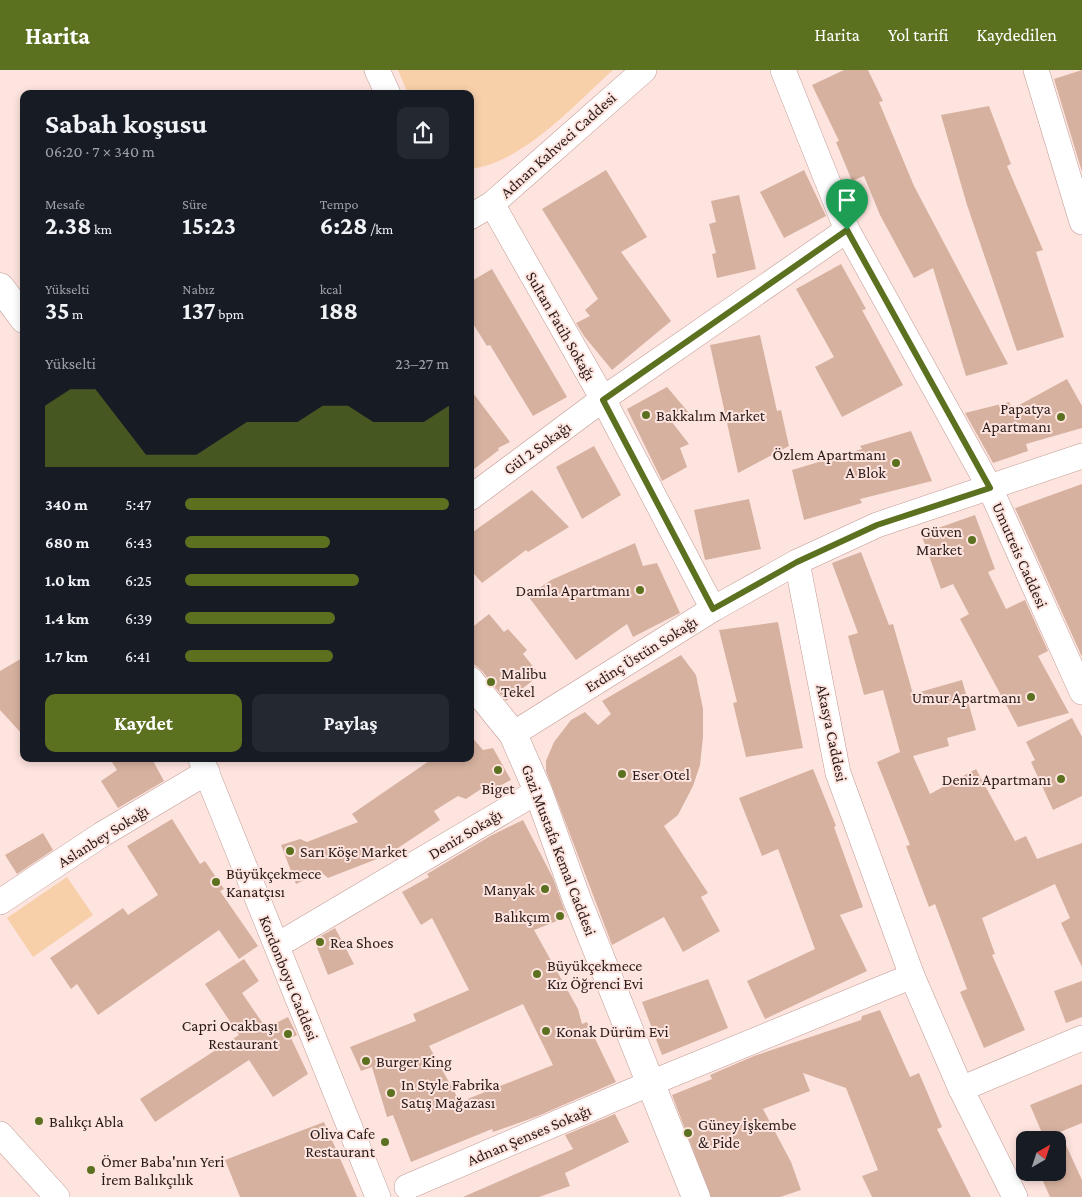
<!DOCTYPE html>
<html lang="tr">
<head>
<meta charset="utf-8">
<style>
  :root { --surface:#171b24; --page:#242831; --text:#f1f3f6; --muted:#9ea1a6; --accent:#5c7120 }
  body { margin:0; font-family:"Crimson Pro",serif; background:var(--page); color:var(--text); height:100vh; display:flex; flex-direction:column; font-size:19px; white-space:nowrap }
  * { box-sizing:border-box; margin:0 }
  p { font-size:16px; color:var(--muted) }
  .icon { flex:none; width:28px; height:28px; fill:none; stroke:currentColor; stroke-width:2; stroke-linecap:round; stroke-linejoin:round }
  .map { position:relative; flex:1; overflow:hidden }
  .drawer { position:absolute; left:20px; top:20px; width:454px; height:672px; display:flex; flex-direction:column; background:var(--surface); border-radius:10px; box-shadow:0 2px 8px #0003 }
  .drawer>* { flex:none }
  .needle { width:32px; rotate:39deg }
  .tools { position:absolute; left:1016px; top:1061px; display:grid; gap:10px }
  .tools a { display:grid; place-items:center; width:50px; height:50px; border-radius:10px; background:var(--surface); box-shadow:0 2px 8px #0003; font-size:25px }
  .pin { position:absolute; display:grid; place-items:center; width:42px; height:42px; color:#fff; margin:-51px -21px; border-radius:50% 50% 50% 0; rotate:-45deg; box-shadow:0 0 5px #0007 }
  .pin .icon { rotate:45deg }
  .round { display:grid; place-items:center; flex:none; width:52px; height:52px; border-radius:10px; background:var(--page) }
  .headline { display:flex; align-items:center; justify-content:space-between; height:85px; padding:0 25px }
  h1 { font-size:28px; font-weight:700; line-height:38px }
  .metrics { display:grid; grid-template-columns:repeat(3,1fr); gap:8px; height:85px; padding:5px 25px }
  .metrics div { display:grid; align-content:center }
  .metrics b { font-size:25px; font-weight:700 }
  .metrics small { font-size:14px; font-weight:400 }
  .metrics p { font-size:14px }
  .chart { height:140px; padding:10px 25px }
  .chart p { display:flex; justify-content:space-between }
  .chart svg { width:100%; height:90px; margin-top:5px; fill:var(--accent); opacity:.7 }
  .primary-button { display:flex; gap:10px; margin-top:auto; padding:10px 25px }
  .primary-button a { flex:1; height:58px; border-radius:10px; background:var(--accent); color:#fff; font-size:20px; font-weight:700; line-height:58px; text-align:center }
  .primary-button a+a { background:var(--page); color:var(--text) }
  ul { padding:0 25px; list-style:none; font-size:16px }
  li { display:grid; grid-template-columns:80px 60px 1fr; align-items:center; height:38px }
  li i { height:12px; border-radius:6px; background:var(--accent) }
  header { display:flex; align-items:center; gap:30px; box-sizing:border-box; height:70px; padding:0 25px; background:var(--accent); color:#fff }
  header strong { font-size:24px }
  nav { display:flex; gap:28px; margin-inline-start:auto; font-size:18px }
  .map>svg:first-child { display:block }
  .green { fill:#f7d0a9 }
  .building { fill:#d6b1a0; fill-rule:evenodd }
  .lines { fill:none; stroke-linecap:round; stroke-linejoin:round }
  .minor-casing { stroke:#c19993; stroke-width:26 }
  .major-casing { stroke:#c19993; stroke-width:29 }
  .minor { stroke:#fff; stroke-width:25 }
  .major { stroke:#fff; stroke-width:28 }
  .route-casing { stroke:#fff; stroke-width:10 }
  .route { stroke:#5c7120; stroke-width:6 }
  .poi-dot { fill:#5c7120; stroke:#fee4df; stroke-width:2 }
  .labels { text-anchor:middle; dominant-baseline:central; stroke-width:4; stroke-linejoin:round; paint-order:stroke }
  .street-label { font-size:16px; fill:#2a1b19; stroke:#fee4df }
  .poi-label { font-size:16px; fill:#2a1b19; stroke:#fee4df; text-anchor:start }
</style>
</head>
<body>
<header>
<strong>Harita</strong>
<nav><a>Harita</a><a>Yol tarifi</a><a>Kaydedilen</a></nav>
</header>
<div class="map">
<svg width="1082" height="1127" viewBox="0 0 1082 1127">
  <rect width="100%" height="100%" fill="#fee4df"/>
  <g class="green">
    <path d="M398 0H613C574 35 523 93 470 99V24H408Z"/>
    <path d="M67 807 93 845 33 887 7 848Z"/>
  </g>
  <g class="building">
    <path d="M844 0H868L883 31 879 32 914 116 1008 294 966 306 933 198 914 208 880 145 864 106 852 111 836 72 839 71 812 15Z"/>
    <path d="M1082 0V102L1054 9Z"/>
    <path d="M989 36 1011 94 1007 96 1043 180 1036 182 1064 267 1017 281 967 135 941 45Z"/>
    <path d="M606 100 647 167 621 182 671 251 612 300 584 266 576 253 590 246 585 240 598 229 542 139Z"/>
    <path d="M804 100 826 146 784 168 760 122Z"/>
    <path d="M739 125 756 199 717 208 712 184 716 183 709 154 716 152 711 131Z"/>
    <path d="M841 194 866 239 862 240 903 315 842 347 815 297 834 287 796 219Z"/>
    <path d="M492 199 567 327 533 346 490 275 487 276 470 249V212Z"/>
    <path d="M760 265 777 341 781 340 789 376 738 403 710 275Z"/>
    <path d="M1067 309 1082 336V358L1026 374 1028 381 993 393 965 343 1009 332 1012 339Z"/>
    <path d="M667 317 689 343 668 347 689 374 680 378 687 397 662 411 627 339Z"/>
    <path d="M470 319 510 372 498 378 499 380 470 402Z"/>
    <path d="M911 361 932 411 860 429 862 433 804 450 792 400 862 379 860 376Z"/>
    <path d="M594 376 621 425 582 449 556 397Z"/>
    <path d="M1082 414V587L1015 438Z"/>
    <path d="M532 420 569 457 528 482 526 480 482 513 470 499V464Z"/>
    <path d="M749 429 761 479 705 490 694 440Z"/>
    <path d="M975 445 995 499 988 502 1006 539 1025 530 1048 581 1038 586 1069 643 1018 657 960 549 969 544 953 514 941 519 921 464Z"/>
    <path d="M635 473 643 496 657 493 680 543 633 567 627 554 576 590 528 526 551 510Z"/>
    <path d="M861 482 889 555 893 554 913 624 962 610 976 660 947 668 949 676 913 686 930 724 976 699 1015 771 1026 766 1037 789 1082 773V897L1061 853 1070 848 1055 814 982 848 995 884 992 885 1025 960 984 978 960 922 967 919 935 834 929 837 906 776 910 775 877 692 900 682 883 620 864 625 848 566 858 563 832 493Z"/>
    <path d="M489 544 504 562 508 559 527 580 523 584 540 605 506 631 482 601 470 591V559Z"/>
    <path d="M778 552 803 678 746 687 733 633 737 632 719 560Z"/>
    <path d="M681 585 696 605 703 639V667L700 695 693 716 678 745 664 756 708 823 701 827 720 861 683 882 664 847 612 875 546 701V691L554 672 571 650 585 642 598 655 611 644 602 631Z"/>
    <path d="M24 587V666L0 640V601Z"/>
    <path d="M1072 648 1082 667V726L1053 740 1031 692 1035 690 1026 672Z"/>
    <path d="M470 665 483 680 493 678 511 710 486 723 484 717 466 729 458 726 434 741 440 750 383 788 382 787 328 808 321 802 296 814 281 775 300 769 307 772 358 752 352 744 432 689H470Z"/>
    <path d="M110 689H152L164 711 118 738 101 711 117 700Z"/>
    <path d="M813 699 836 756 834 757 863 837 840 845 867 901 765 949 747 911 815 879 778 779 762 786 739 728Z"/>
    <path d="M172 749 200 794 205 791 224 819 220 821 258 876 239 889 219 860 98 945 77 914 71 919 50 888 123 838 128 845 158 825 127 776Z"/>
    <path d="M523 750 553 808 567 847 534 860 578 939 582 954 587 952 616 1012 538 1046 493 1062 492 1059 411 1092 393 1045 387 1047 372 997 361 1001 350 977 416 951 413 944 469 920 432 848 421 855 402 822 429 807 427 804 492 765ZM523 934 553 995 460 1032 429 976Z"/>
    <path d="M43 763 53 780 17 804 5 785Z"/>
    <path d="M335 858 354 894 328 905 314 870Z"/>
    <path d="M244 889 259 911 242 923 266 958 288 947 297 965 291 968 308 1004 273 1027 249 990 155 1052 140 1029 239 965 205 914Z"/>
    <path d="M708 909 728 958 662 985 642 932Z"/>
    <path d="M1082 911V947L1066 953 1054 921Z"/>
    <path d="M880 940 910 1007 919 1003 942 1057 937 1059 971 1127H872L862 1106 878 1100 846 1018 803 1003 810 1021 763 1039 791 1092 801 1120 780 1127H711L672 1025 712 1009 710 1005 754 986 861 950 862 946Z"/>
    <path d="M1082 1014V1053L1060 1062 1082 1110V1127H1050L1039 1102H1058V1070H1045L1030 1035Z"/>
    <path d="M615 1044 629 1072 565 1103 570 1116 539 1127H463L573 1079 565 1065Z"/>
    <path d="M324 1052 357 1127H240L225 1090Z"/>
  </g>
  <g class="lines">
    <g class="minor-casing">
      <g id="minor">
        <path d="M377 0 388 24"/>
        <path d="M783 0 847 160 990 418 1082 622"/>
        <path d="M1036 0 1082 152"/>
        <path d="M492 134 603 329 713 539"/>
        <path d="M470 147 492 134 644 0"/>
        <path d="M470 428 603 329 847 160"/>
        <path d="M513 664 713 539 797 492"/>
        <path d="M201 689 378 1127"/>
        <path d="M0 832 101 765 207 702"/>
        <path d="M288 869 538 721"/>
        <path d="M912 906 961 1019 1082 968"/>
        <path d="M961 1019 1015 1127"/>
        <path d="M0 1064 57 1127"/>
        <path d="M407 1117 651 1013 912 906 838 703 797 492 877 455 1082 386"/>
      </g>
    </g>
    <g class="major-casing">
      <g id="major">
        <path d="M0 217 24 249"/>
        <path d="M470 611 513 664 538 721 576 827 696 1127"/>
      </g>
    </g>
    <use href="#minor" class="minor"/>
    <use href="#major" class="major"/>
  </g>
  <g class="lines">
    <g class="route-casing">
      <path id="route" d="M847 160 990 418 877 455 797 492 713 539 603 330Z"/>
    </g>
    <use href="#route" class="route"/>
  </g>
  <g class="poi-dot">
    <circle cx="646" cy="345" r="5"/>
    <circle cx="1061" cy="347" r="5"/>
    <circle cx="896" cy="393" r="5"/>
    <circle cx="972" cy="470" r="5"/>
    <circle cx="640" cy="520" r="5"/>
    <circle cx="491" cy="612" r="5"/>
    <circle cx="1031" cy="627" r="5"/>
    <circle cx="498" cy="700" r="5"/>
    <circle cx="622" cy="704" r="5"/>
    <circle cx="1061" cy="709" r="5"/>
    <circle cx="290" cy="781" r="5"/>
    <circle cx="216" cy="812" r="5"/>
    <circle cx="545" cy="819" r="5"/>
    <circle cx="560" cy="846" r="5"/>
    <circle cx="320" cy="872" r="5"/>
    <circle cx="537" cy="904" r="5"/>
    <circle cx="546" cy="961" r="5"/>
    <circle cx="288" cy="964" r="5"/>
    <circle cx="366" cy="991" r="5"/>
    <circle cx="391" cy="1023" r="5"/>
    <circle cx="39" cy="1051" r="5"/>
    <circle cx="688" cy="1063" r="5"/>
    <circle cx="385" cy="1072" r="5"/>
    <circle cx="91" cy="1100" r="5"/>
  </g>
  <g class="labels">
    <g class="street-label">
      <text transform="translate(558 75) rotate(-42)">Adnan Kahveci Caddesi</text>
      <text transform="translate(561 256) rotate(60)">Sultan Fatih Sokağı</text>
      <text transform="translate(537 378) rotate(-36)">Gül 2 Sokağı</text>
      <text transform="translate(1020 485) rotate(66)">Umutreis Caddesi</text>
      <text transform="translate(641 584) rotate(-32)">Erdinç Üstün Sokağı</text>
      <text transform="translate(832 663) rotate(78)">Akasya Caddesi</text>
      <text transform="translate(465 764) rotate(-31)">Deniz Sokağı</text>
      <text transform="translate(103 766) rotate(-32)">Aslanbey Sokağı</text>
      <text transform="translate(559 780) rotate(69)">Gazi Mustafa Kemal Caddesi</text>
      <text transform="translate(289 908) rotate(68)">Kordonboyu Caddesi</text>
      <text transform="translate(529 1065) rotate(-23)">Adnan Şenses Sokağı</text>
    </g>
    <g class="poi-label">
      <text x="1051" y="338" text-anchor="end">Papatya<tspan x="1051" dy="18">Apartmanı</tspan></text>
      <text x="656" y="345">Bakkalım Market</text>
      <text x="886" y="384" text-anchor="end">Özlem Apartmanı<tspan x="886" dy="18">A Blok</tspan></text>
      <text x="962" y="461" text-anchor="end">Güven<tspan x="962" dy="18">Market</tspan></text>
      <text x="630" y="520" text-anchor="end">Damla Apartmanı</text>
      <text x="501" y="603">Malibu<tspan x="501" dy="18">Tekel</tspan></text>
      <text x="1021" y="627" text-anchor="end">Umur Apartmanı</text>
      <text x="632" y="704">Eser Otel</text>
      <text x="1051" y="709" text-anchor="end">Deniz Apartmanı</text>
      <text x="498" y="718" text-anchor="middle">Biget</text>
      <text x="300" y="781">Sarı Köşe Market</text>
      <text x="226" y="803">Büyükçekmece<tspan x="226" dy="18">Kanatçısı</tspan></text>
      <text x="535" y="819" text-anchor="end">Manyak</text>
      <text x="550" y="846" text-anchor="end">Balıkçım</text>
      <text x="330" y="872">Rea Shoes</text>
      <text x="547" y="895">Büyükçekmece<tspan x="547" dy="18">Kız Öğrenci Evi</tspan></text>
      <text x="278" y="955" text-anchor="end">Capri Ocakbaşı<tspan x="278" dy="18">Restaurant</tspan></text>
      <text x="556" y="961">Konak Dürüm Evi</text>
      <text x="376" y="991">Burger King</text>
      <text x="401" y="1014">In Style Fabrika<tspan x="401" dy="18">Satış Mağazası</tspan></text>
      <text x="49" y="1051">Balıkçı Abla</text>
      <text x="698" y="1054">Güney İşkembe<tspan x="698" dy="18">&amp; Pide</tspan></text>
      <text x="375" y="1063" text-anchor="end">Oliva Cafe<tspan x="375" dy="18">Restaurant</tspan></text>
      <text x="101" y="1091">Ömer Baba'nın Yeri<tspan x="101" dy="18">İrem Balıkçılık</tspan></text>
    </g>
  </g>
</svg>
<div class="tools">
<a><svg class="needle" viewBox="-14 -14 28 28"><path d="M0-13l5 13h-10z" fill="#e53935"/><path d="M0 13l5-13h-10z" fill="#9ea1a6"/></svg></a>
</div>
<div class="pin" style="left:847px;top:160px;background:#1e9e55"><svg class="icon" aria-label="arrive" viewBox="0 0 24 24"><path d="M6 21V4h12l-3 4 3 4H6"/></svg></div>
<section class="drawer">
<div class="headline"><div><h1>Sabah koşusu</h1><p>06:20 · 7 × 340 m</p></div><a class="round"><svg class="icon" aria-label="share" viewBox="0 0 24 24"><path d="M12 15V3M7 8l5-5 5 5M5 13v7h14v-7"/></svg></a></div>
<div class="metrics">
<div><p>Mesafe</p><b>2.38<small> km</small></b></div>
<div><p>Süre</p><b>15:23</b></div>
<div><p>Tempo</p><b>6:28<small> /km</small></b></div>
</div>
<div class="metrics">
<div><p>Yükselti</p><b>35<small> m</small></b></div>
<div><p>Nabız</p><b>137<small> bpm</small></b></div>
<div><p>kcal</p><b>188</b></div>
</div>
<div class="chart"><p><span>Yükselti</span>23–27 m</p>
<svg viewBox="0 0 160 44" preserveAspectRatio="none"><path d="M0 44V14L10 6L20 6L30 22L40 38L50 38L60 38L70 30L80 22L90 22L100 22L110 14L120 14L130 22L140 22L150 22L160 14V44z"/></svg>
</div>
<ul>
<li><b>340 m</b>5:47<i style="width:100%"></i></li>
<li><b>680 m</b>6:43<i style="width:55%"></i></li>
<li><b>1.0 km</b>6:25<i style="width:66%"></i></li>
<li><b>1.4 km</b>6:39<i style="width:57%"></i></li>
<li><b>1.7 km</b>6:41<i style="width:56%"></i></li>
</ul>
<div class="primary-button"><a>Kaydet</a><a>Paylaş</a></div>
</section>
</div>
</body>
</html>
